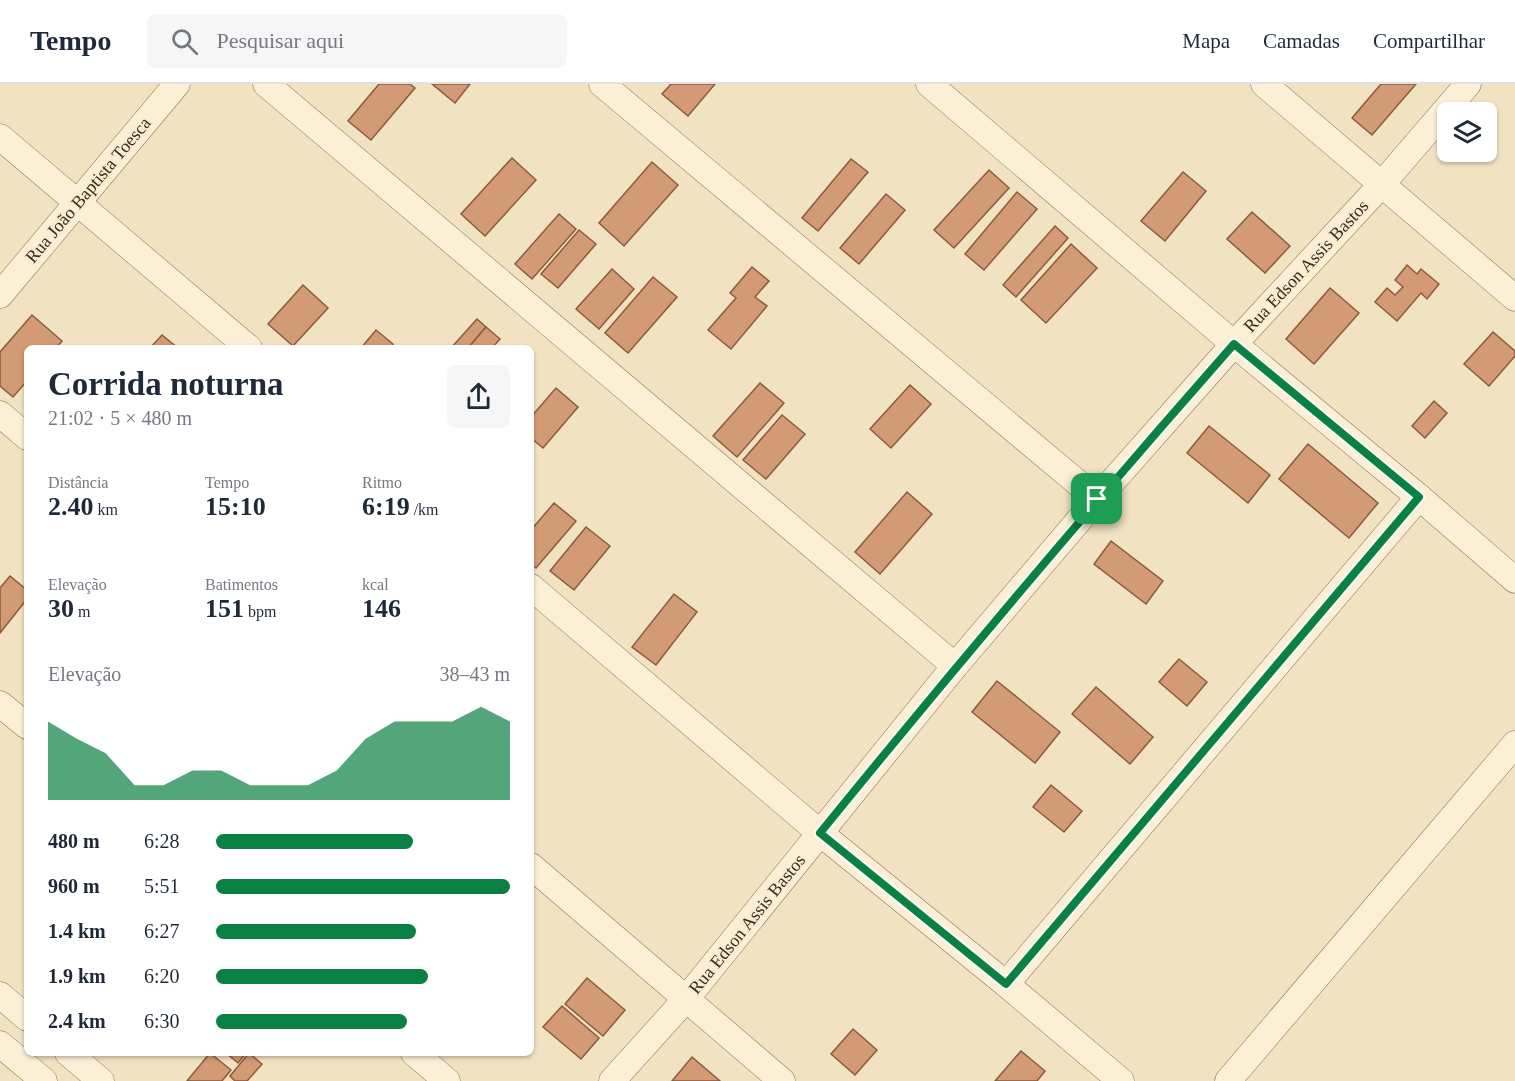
<!DOCTYPE html>
<html lang="pt">
<head>
<meta charset="utf-8">
<style>
  :root { --surface:#fff; --page:#f6f6f7; --text:#1f2937; --muted:#747a83; --line:#e0e1e3; --accent:#0b8043 }
  body { margin:0; font-family:"Times New Roman",serif; background:var(--page); color:var(--text); height:100vh; display:flex; flex-direction:column; font-size:22px; white-space:nowrap }
  * { box-sizing:border-box; margin:0 }
  p { font-size:20px; color:var(--muted) }
  .icon { flex:none; width:33px; height:33px; fill:none; stroke:currentColor; stroke-width:2; stroke-linecap:round; stroke-linejoin:round }
  .map { position:relative; flex:1; overflow:hidden }
  .sheet { position:absolute; left:24px; top:261px; width:510px; height:711px; display:flex; flex-direction:column; background:var(--surface); border-radius:9px; box-shadow:0 2px 4px #0004 }
  .sheet>* { flex:none }
  .fabs { position:absolute; left:1437px; top:18px; display:grid; gap:12px }
  .fabs a { display:grid; place-items:center; width:60px; height:60px; border-radius:9px; background:var(--surface); box-shadow:0 2px 4px #0004; font-size:30px }
  .pin { position:absolute; display:grid; place-items:center; width:51px; height:51px; color:#fff; margin:-26px; border-radius:12px; box-shadow:0 3px 9px #0006 }
  .round { display:grid; place-items:center; flex:none; width:63px; height:63px; border-radius:9px; background:var(--page) }
  .head { display:flex; align-items:center; justify-content:space-between; height:102px; padding:0 24px }
  h1 { font-size:33px; font-weight:800; line-height:45px }
  .metrics { display:grid; grid-template-columns:repeat(3,1fr); gap:9px; height:102px; padding:6px 24px }
  .metrics div { display:grid; align-content:center }
  .metrics b { font-size:26px; font-weight:800 }
  .metrics small { font-size:16px; font-weight:400 }
  .metrics p { font-size:16px }
  .chart { height:168px; padding:12px 24px }
  .chart p { display:flex; justify-content:space-between }
  .chart svg { width:100%; height:108px; margin-top:6px; fill:var(--accent); opacity:.7 }
  ul { padding:0 24px; list-style:none; font-size:20px }
  li { display:grid; grid-template-columns:96px 72px 1fr; align-items:center; height:45px }
  li i { height:15px; border-radius:8px; background:var(--accent) }
  header { display:flex; align-items:center; gap:36px; box-sizing:border-box; height:84px; padding:0 30px; background:var(--surface); border-bottom:2px solid var(--line) }
  header strong { font-size:28px }
  nav { display:flex; gap:33px; margin-inline-start:auto; font-size:21px }
  .search { width:420px; height:54px; background:var(--page); display:flex; align-items:center; gap:15px; box-sizing:border-box; padding:0 21px; border-radius:9px; color:var(--muted); font-size:22px }
  .map>svg:first-child { display:block }
  .building { fill:#d29a75; stroke:#8d5b3c; stroke-width:1.5 }
  .lines { fill:none; stroke-linecap:round; stroke-linejoin:round }
  .minor-casing { stroke:#8d7358; stroke-width:27 }
  .minor { stroke:#fbefd6; stroke-width:26 }
  .route-casing { stroke:#fff; stroke-width:12 }
  .route { stroke:#0b8043; stroke-width:8 }
  .labels { text-anchor:middle; dominant-baseline:central; stroke-width:4.5; stroke-linejoin:round; paint-order:stroke }
  .street-label { font-size:18px; fill:#3b2b1d; stroke:#f8ecd2 }
</style>
</head>
<body>
<header>
<strong>Tempo</strong>
<div class="search"><svg class="icon" aria-label="search" viewBox="0 0 24 24"><circle cx="10" cy="10" r="6"/><path d="M15 15l6 6"/></svg>Pesquisar aqui</div>
<nav><a>Mapa</a><a>Camadas</a><a>Compartilhar</a></nav>
</header>
<div class="map">
<svg width="1515" height="997" viewBox="0 0 1515 997">
  <rect width="100%" height="100%" fill="#f1e2c2"/>
  <g class="building">
    <path d="M379 0H410L415 4 371 56 348 37Z"/>
    <path d="M432 0H470L455 19Z"/>
    <path d="M671 0H715L688 32 662 10Z"/>
    <path d="M1381 0H1416L1372 51 1352 34Z"/>
    <path d="M512 74 536 96 485 152 461 130Z"/>
    <path d="M851 75 868 88 818 147 802 134Z"/>
    <path d="M652 78 678 101 624 162 599 139Z"/>
    <path d="M989 86 1009 104 954 164 934 146Z"/>
    <path d="M1183 88 1206 107 1165 157 1141 137Z"/>
    <path d="M1017 108 1037 125 984 186 965 170Z"/>
    <path d="M886 110 905 126 859 180 840 164Z"/>
    <path d="M1252 128 1290 162 1265 189 1227 155Z"/>
    <path d="M559 130 576 145 532 195 515 180Z"/>
    <path d="M1055 142 1068 154 1016 213 1003 201Z"/>
    <path d="M579 146 596 160 558 204 541 190Z"/>
    <path d="M1071 160 1097 184 1046 239 1021 216Z"/>
    <path d="M1407 181 1417 190 1421 185 1439 200 1427 215 1421 209 1397 237 1375 218 1387 204 1395 211 1403 203 1395 196Z"/>
    <path d="M752 183 769 197 755 213 767 222 731 265 708 246 736 214 730 209Z"/>
    <path d="M612 185 634 205 599 245 576 225Z"/>
    <path d="M653 193 677 213 628 269 605 249Z"/>
    <path d="M303 201 328 224 293 262 268 240Z"/>
    <path d="M1330 204 1359 229 1314 280 1286 255Z"/>
    <path d="M32 231 62 257 56 264H27V297L13 313 0 302V268Z"/>
    <path d="M477 235 486 243 468 264H451Z"/>
    <path d="M486 243 500 255 492 264H468Z"/>
    <path d="M376 246 393 260 390 264H361Z"/>
    <path d="M1493 248 1515 267V272L1489 302 1464 280Z"/>
    <path d="M162 251 178 264H150Z"/>
    <path d="M760 299 784 319 737 373 713 352Z"/>
    <path d="M910 301 931 320 891 364 870 345Z"/>
    <path d="M556 304 578 323 543 364 531 354V333Z"/>
    <path d="M1434 317 1447 329 1425 354 1412 342Z"/>
    <path d="M782 331 805 350 766 395 743 376Z"/>
    <path d="M1209 342 1270 391 1248 419 1187 369Z"/>
    <path d="M1308 360 1378 419 1349 454 1279 395Z"/>
    <path d="M907 408 932 430 880 490 855 468Z"/>
    <path d="M554 419 576 437 536 484 531 480V446Z"/>
    <path d="M586 443 610 462 574 506 550 487Z"/>
    <path d="M1111 457 1163 497 1146 520 1094 480Z"/>
    <path d="M10 492 27 506V515L0 549V504Z"/>
    <path d="M674 510 697 528 656 581 632 563Z"/>
    <path d="M1179 575 1207 598 1187 622 1159 598Z"/>
    <path d="M997 597 1060 648 1035 679 972 628Z"/>
    <path d="M1096 603 1153 653 1130 680 1072 630Z"/>
    <path d="M1051 701 1082 727 1064 748 1033 723Z"/>
    <path d="M587 894 625 926 603 952 565 920Z"/>
    <path d="M562 922 599 954 581 975 543 943Z"/>
    <path d="M853 945 877 966 855 991 831 970Z"/>
    <path d="M1021 967 1045 987 1037 997H995Z"/>
    <path d="M210 969 231 986 222 997H187Z"/>
    <path d="M226 969H246L238 979Z"/>
    <path d="M249 969 262 980 247 997H235L230 992Z"/>
    <path d="M692 973 720 997H672Z"/>
  </g>
  <g class="lines">
    <g class="minor-casing">
      <g id="minor">
        <path d="M266 0 955 582"/>
        <path d="M602 0 1097 415"/>
        <path d="M929 0 1234 260 1419 413 1515 496"/>
        <path d="M1264 0 1515 214"/>
        <path d="M0 53 249 264"/>
        <path d="M0 211 177 0"/>
        <path d="M0 330 27 353"/>
        <path d="M531 503 820 749 1006 900 1121 997"/>
        <path d="M0 620 27 642"/>
        <path d="M531 782 782 997"/>
        <path d="M1006 900 1419 413"/>
        <path d="M0 911 27 934"/>
        <path d="M0 960 44 997"/>
        <path d="M68 969 101 997"/>
        <path d="M414 969 447 997"/>
        <path d="M612 997 686 915 955 582 1097 415 1234 260 1382 100 1468 0"/>
        <path d="M1228 997 1515 660"/>
      </g>
    </g>
    <use href="#minor" class="minor"/>
  </g>
  <g class="lines">
    <g class="route-casing">
      <path id="route" d="M1234 260 1419 413 1006 900 820 749C955 583 1093 420 1234 260Z"/>
    </g>
    <use href="#route" class="route"/>
  </g>
  <g class="labels">
    <g class="street-label">
      <text transform="translate(88 106) rotate(-50)">Rua João Baptista Toesca</text>
      <text transform="translate(1306 182) rotate(-47)">Rua Edson Assis Bastos</text>
      <text transform="translate(747 840) rotate(-51)">Rua Edson Assis Bastos</text>
    </g>
  </g>
</svg>
<div class="fabs">
<a><svg class="icon" aria-label="layers" viewBox="0 0 24 24"><path d="M12 4l9 5-9 5-9-5zM3 14l9 5 9-5"/></svg></a>
</div>
<div class="pin" style="left:1097px;top:415px;background:#1e9e55"><svg class="icon" aria-label="arrive" viewBox="0 0 24 24"><path d="M6 21V4h12l-3 4 3 4H6"/></svg></div>
<section class="sheet">
<div class="head"><div><h1>Corrida noturna</h1><p>21:02 · 5 × 480 m</p></div><a class="round"><svg class="icon" aria-label="share" viewBox="0 0 24 24"><path d="M12 15V3M7 8l5-5 5 5M5 13v7h14v-7"/></svg></a></div>
<div class="metrics">
<div><p>Distância</p><b>2.40<small> km</small></b></div>
<div><p>Tempo</p><b>15:10</b></div>
<div><p>Ritmo</p><b>6:19<small> /km</small></b></div>
</div>
<div class="metrics">
<div><p>Elevação</p><b>30<small> m</small></b></div>
<div><p>Batimentos</p><b>151<small> bpm</small></b></div>
<div><p>kcal</p><b>146</b></div>
</div>
<div class="chart"><p><span>Elevação</span>38–43 m</p>
<svg viewBox="0 0 160 44" preserveAspectRatio="none"><path d="M0 44V12L10 19L20 25L30 38L40 38L50 32L60 32L70 38L80 38L90 38L100 32L110 19L120 12L130 12L140 12L150 6L160 12V44z"/></svg>
</div>
<ul>
<li><b>480 m</b>6:28<i style="width:67%"></i></li>
<li><b>960 m</b>5:51<i style="width:100%"></i></li>
<li><b>1.4 km</b>6:27<i style="width:68%"></i></li>
<li><b>1.9 km</b>6:20<i style="width:72%"></i></li>
<li><b>2.4 km</b>6:30<i style="width:65%"></i></li>
</ul>
</section>
</div>
</body>
</html>
